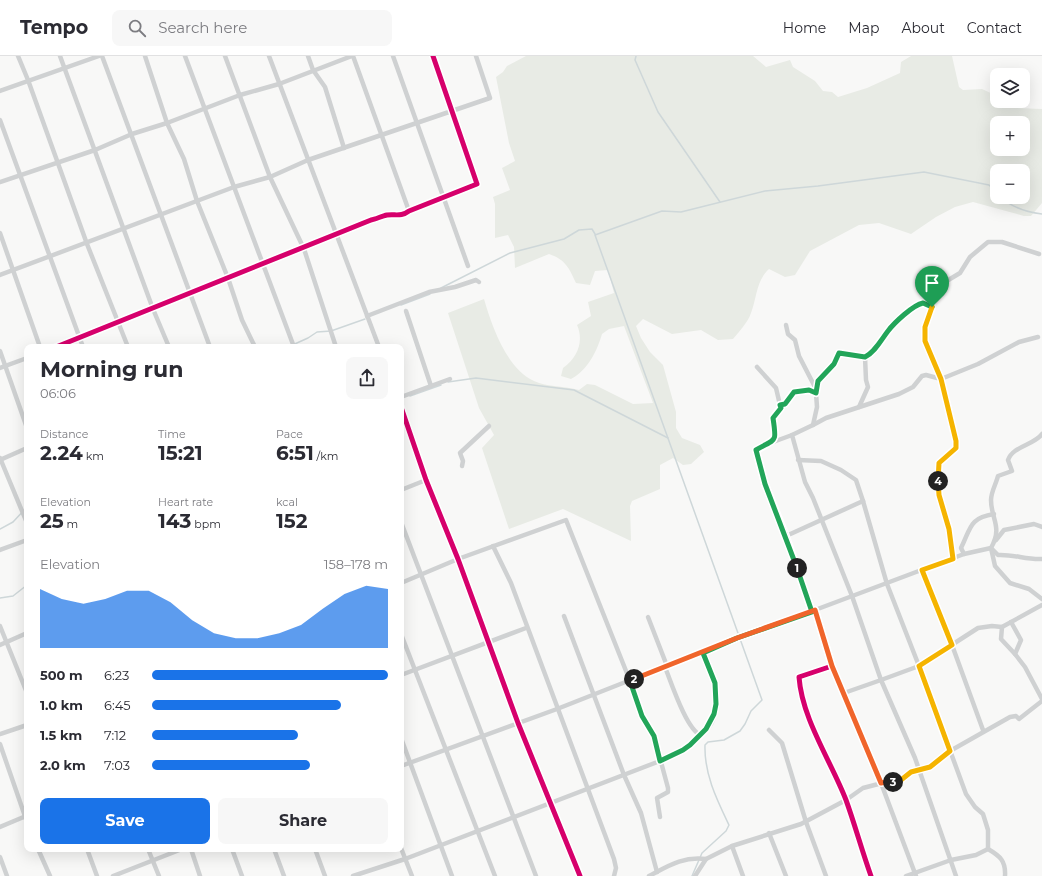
<!DOCTYPE html>
<html lang="en">
<head>
<meta charset="utf-8">
<style>
  :root { --surface:#fff; --page:#f7f7f7; --text:#2b2b33; --muted:#7c7c81; --line:#e1e1e2; --accent:#1a73e8 }
  body { margin:0; font-family:Montserrat,sans-serif; background:var(--page); color:var(--text); height:100vh; display:flex; flex-direction:column; font-size:15px; white-space:nowrap }
  * { box-sizing:border-box; margin:0 }
  p { font-size:13px; color:var(--muted) }
  .icon { flex:none; width:22px; height:22px; fill:none; stroke:currentColor; stroke-width:2; stroke-linecap:round; stroke-linejoin:round }
  .map { position:relative; flex:1; overflow:hidden }
  .details { position:absolute; left:24px; top:288px; width:380px; height:508px; display:flex; flex-direction:column; background:var(--surface); border-radius:8px; box-shadow:0 4px 16px #0002 }
  .details>* { flex:none }
  .fabs { position:absolute; left:990px; top:12px; display:grid; gap:8px }
  .fabs a { display:grid; place-items:center; width:40px; height:40px; border-radius:8px; background:var(--surface); box-shadow:0 4px 16px #0002; font-size:20px }
  .pin { position:absolute; display:grid; place-items:center; width:34px; height:34px; color:#fff; margin:-41px -17px; border-radius:50% 50% 50% 0; rotate:-45deg; box-shadow:0 0 4px #0007 }
  .pin .icon { rotate:45deg }
  .km { position:absolute; width:20px; height:20px; margin:-10px; border-radius:50%; background:#222; color:#fff; font-size:11px; line-height:20px; text-align:center }
  .round { display:grid; place-items:center; flex:none; width:42px; height:42px; border-radius:8px; background:var(--page) }
  .overview { display:flex; align-items:center; justify-content:space-between; height:68px; padding:0 16px }
  h1 { font-size:22px; font-weight:700; line-height:30px }
  .stats { display:grid; grid-template-columns:repeat(3,1fr); gap:6px; height:68px; padding:4px 16px }
  .stats div { display:grid; align-content:center }
  .stats b { font-size:20px; font-weight:700 }
  .stats small { font-size:11px; font-weight:400 }
  .stats p { font-size:11px }
  .chart { height:112px; padding:8px 16px }
  .chart p { display:flex; justify-content:space-between }
  .chart svg { width:100%; height:72px; margin-top:4px; fill:var(--accent); opacity:.7 }
  .cta { display:flex; gap:8px; margin-top:auto; padding:8px 16px }
  .cta a { flex:1; height:46px; border-radius:8px; background:var(--accent); color:#fff; font-size:16px; font-weight:700; line-height:46px; text-align:center }
  .cta a+a { background:var(--page); color:var(--text) }
  ul { padding:0 16px; list-style:none; font-size:13px }
  li { display:grid; grid-template-columns:64px 48px 1fr; align-items:center; height:30px }
  li i { height:10px; border-radius:5px; background:var(--accent) }
  header { display:flex; align-items:center; gap:24px; box-sizing:border-box; height:56px; padding:0 20px; background:var(--surface); border-bottom:1px solid var(--line) }
  header strong { font-size:19px }
  nav { display:flex; gap:22px; margin-inline-start:auto; font-size:14px }
  .search { width:280px; height:36px; background:var(--page); display:flex; align-items:center; gap:10px; box-sizing:border-box; padding:0 14px; border-radius:8px; color:var(--muted); font-size:15px }
  .map>svg:first-child { display:block }
  .green { fill:#e8ebe5; fill-rule:evenodd }
  .lines { fill:none; stroke-linecap:round; stroke-linejoin:round }
  .stream { stroke:#ced7d9; stroke-width:1.5 }
  .street { stroke:#cfd1d2; stroke-width:4.5 }
  .cycleway-casing { stroke:#fff; stroke-width:8 }
  .cycleway { stroke:#d6006c; stroke-width:5 }
  .split-1-casing { stroke:#fff; stroke-width:8 }
  .split-2-casing { stroke:#fff; stroke-width:8 }
  .split-3-casing { stroke:#fff; stroke-width:8 }
  .split-4-casing { stroke:#fff; stroke-width:8 }
  .split-5-casing { stroke:#fff; stroke-width:8 }
  .split-1 { stroke:#22a559; stroke-width:5 }
  .split-2 { stroke:#22a559; stroke-width:5 }
  .split-3 { stroke:#f0652b; stroke-width:5 }
  .split-4 { stroke:#f5b400; stroke-width:5 }
  .split-5 { stroke:#f5b400; stroke-width:5 }
</style>
</head>
<body>
<header>
<strong>Tempo</strong>
<div class="search"><svg class="icon" aria-label="search" viewBox="0 0 24 24"><circle cx="10" cy="10" r="6"/><path d="M15 15l6 6"/></svg>Search here</div>
<nav><a>Home</a><a>Map</a><a>About</a><a>Contact</a></nav>
</header>
<div class="map">
<svg width="1042" height="820" viewBox="0 0 1042 820">
  <rect width="100%" height="100%" fill="#f8f8f7"/>
  <path class="green" d="M526 0H753L766 11 790 4 793 11 815 25 823 35 832 36 838 41 867 32 900 17 901 6 911 0H952L959 31 963 34 982 33 997 40V45H1008L1018 52 1042 53V147L1031 160H1024L973 146 955 151 936 161 911 178 879 167 859 169 810 195 795 219 785 221 769 213C756 225 757 241 751 257 748 266 739 276 733 283L718 284 701 274 672 278 643 263 636 270 641 282 650 296 663 309 676 356V372L682 382 700 389 704 396 691 408 683 409 673 402 660 409V433L632 445 630 450 631 485 563 453 509 473 482 392 494 379 479 352 448 257 484 243C492 270 506 312 534 325 547 331 565 330 579 334L587 328 595 329 633 348 653 347 624 270 609 273 602 278C597 295 588 314 571 323L561 320 563 312C578 301 584 285 577 269L591 260 588 246 614 237 608 214 595 215 590 229 576 227C569 212 566 204 549 198L515 212 514 191 508 179 495 182V148L493 141 510 134 502 112 515 105 509 87 496 21 503 16 507 10ZM997 67H1023V93H997ZM997 115H1023V141H997Z"/>
  <g class="lines">
    <g class="stream">
      <path d="M636 0 635 4 658 56 720 146"/>
      <path d="M1001 141C1012 152 1026 156 1042 158"/>
      <path d="M441 232 510 197 564 183 579 174 592 173 595 178"/>
      <path d="M401 249 430 238"/>
      <path d="M288 291 308 282 317 276 331 275 365 263"/>
      <path d="M448 326 476 322 574 334 668 382"/>
      <path d="M410 340 441 329"/>
      <path d="M0 473 13 466 27 451"/>
      <path d="M0 542 13 540 27 529"/>
      <path d="M692 820 702 797 726 775 729 769C717 744 704 718 705 689L708 686 724 684 740 675 745 668 751 655 762 644 595 179 662 155 681 156 765 135 818 130 924 116 989 129 997 137"/>
    </g>
    <g class="street">
      <path d="M18 0 28 24 87 188 128 291"/>
      <path d="M60 0 153 253 169 291"/>
      <path d="M102 0 210 291"/>
      <path d="M145 0 167 67 184 103 197 145 228 222 242 264 255 291"/>
      <path d="M185 0 294 291"/>
      <path d="M225 0 270 121 304 193 336 291"/>
      <path d="M269 0 379 291"/>
      <path d="M308 0 313 14 325 31 344 92"/>
      <path d="M353 0 409 155"/>
      <path d="M393 0 468 210"/>
      <path d="M0 35 99 0"/>
      <path d="M0 64 83 291"/>
      <path d="M0 126 95 94 132 78 167 67 240 39 279 28 352 0"/>
      <path d="M0 177 40 291"/>
      <path d="M0 219 234 131 270 121 308 104 490 42 476 0"/>
      <path d="M406 255 431 330"/>
      <path d="M367 260 429 236 455 231 476 224 479 226"/>
      <path d="M786 269 788 278 795 284 799 300 816 333"/>
      <path d="M56 291 371 164C376 163 382 160 387 159 396 158 401 161 409 155L477 128 433 0"/>
      <path d="M0 295 27 372"/>
      <path d="M757 311 776 332 780 349"/>
      <path d="M0 312 27 302"/>
      <path d="M816 337 809 334 794 336 785 348 780 349 781 351 773 362C777 388 775 382 756 395L765 428 786 480 812 556 815 554 832 610 799 621C802 663 831 705 846 744 855 769 862 795 871 820"/>
      <path d="M401 341 450 323"/>
      <path d="M401 351 426 424 458 503 518 667 580 820"/>
      <path d="M859 351 868 331 866 324 865 301"/>
      <path d="M813 369 826 362 899 338 913 331 922 320 926 319 941 323 978 308 1019 286 1038 281"/>
      <path d="M1042 378C1034 389 1013 390 1008 404L1012 415 998 420C996 428 991 436 991 444 991 463 1003 471 991 492L995 510 1010 527 1029 533 1042 543"/>
      <path d="M773 386 792 379"/>
      <path d="M0 402 27 467"/>
      <path d="M0 404 27 392"/>
      <path d="M798 404 821 405 841 414 856 424 863 445 887 528 919 610 881 624 915 702 956 820"/>
      <path d="M462 410 463 405 460 397 489 370"/>
      <path d="M401 434 426 424"/>
      <path d="M401 466 536 820"/>
      <path d="M786 480 863 445"/>
      <path d="M996 484 1004 474 1034 468 1042 471"/>
      <path d="M493 490 511 527 614 803 616 812 614 820"/>
      <path d="M0 494 27 484"/>
      <path d="M964 498 961 492C971 472 969 462 994 458"/>
      <path d="M953 503 949 473 939 439 938 410 941 405 956 392V385L941 323 925 285V271L935 237 945 226 960 217 970 201 988 186H1002L1039 198"/>
      <path d="M922 514 952 589 983 674"/>
      <path d="M401 527 458 503 566 464 630 625 642 660 654 680 668 732V736L657 742 660 761"/>
      <path d="M815 554 964 498 991 492 998 499C1013 498 1027 504 1042 503"/>
      <path d="M564 560 624 719 641 757 657 816"/>
      <path d="M648 561 667 610"/>
      <path d="M1011 566 1021 584 1015 598 1025 611 1042 643"/>
      <path d="M0 570 27 637"/>
      <path d="M1002 571 1001 583 1015 598"/>
      <path d="M401 578 495 820"/>
      <path d="M0 589 27 577"/>
      <path d="M832 610 881 727 916 820"/>
      <path d="M665 611C671 626 687 675 701 679 728 659 713 621 703 597"/>
      <path d="M401 619 526 572"/>
      <path d="M844 637 881 624 852 540 813 442 805 426 792 379 813 369 817 351 816 337 817 328 834 308 839 297 865 301C875 296 881 284 888 275 894 267 913 249 923 247L932 251"/>
      <path d="M769 674 782 687 806 766 826 820"/>
      <path d="M0 678 27 669"/>
      <path d="M401 682 452 820"/>
      <path d="M0 688 27 766"/>
      <path d="M401 710 557 653 737 582 812 556"/>
      <path d="M0 771 26 760"/>
      <path d="M769 777 786 820"/>
      <path d="M732 790 743 820"/>
      <path d="M401 792 412 820"/>
      <path d="M38 793 50 820"/>
      <path d="M87 793 97 820"/>
      <path d="M148 793 159 820"/>
      <path d="M191 793 200 820"/>
      <path d="M232 793 242 820"/>
      <path d="M274 793 284 820"/>
      <path d="M315 793 325 820"/>
      <path d="M988 793V774L983 758 975 751 966 738 919 610 978 572 992 570 1002 571 1042 549"/>
      <path d="M0 801 7 820"/>
      <path d="M113 820 182 793"/>
      <path d="M353 820 405 803 660 705 683 695 699 679"/>
      <path d="M649 820C668 810 683 800 706 803"/>
      <path d="M695 820 706 803 732 790 801 768 846 744 863 732 890 725 896 728 911 716 930 711 950 695 1010 661 1016 660 1019 663 1042 645"/>
      <path d="M906 820 951 804 976 799 988 793C1000 800 1006 805 1005 820"/>
    </g>
    <g class="cycleway-casing">
      <g id="cycleway">
        <path d="M56 291 371 164C376 163 382 160 387 159 396 158 401 161 409 155L477 128 433 0"/>
        <path d="M816 337 809 334 794 336 785 348 780 349 781 351 773 362C777 388 775 382 756 395L765 428 786 480 812 556 815 554 832 610 799 621C802 663 831 705 846 744 855 769 862 795 871 820"/>
        <path d="M401 351 426 424 458 503 518 667 580 820"/>
      </g>
    </g>
    <use href="#cycleway" class="cycleway"/>
  </g>
  <g class="lines">
    <g class="split-1-casing">
      <path id="split-1" d="M797 512 765 428 756 394C776 382 777 388 773 362L781 352 780 349 785 348 794 336 809 334 816 337 818 325 834 308 839 297 865 301C875 296 881 284 888 275 894 267 913 249 923 247L932 251"/>
    </g>
    <g class="split-2-casing">
      <path id="split-2" d="M634 623 630 625 642 660 654 680 660 705 683 694 690 689 706 673 714 658 716 648 715 627 703 597 737 582 812 556 797 512"/>
    </g>
    <g class="split-3-casing">
      <path id="split-3" d="M634 623 737 582 815 554 832 610 881 727 890 725 893 726"/>
    </g>
    <g class="split-4-casing">
      <path id="split-4" d="M893 726 896 728 911 716 930 711 950 695 919 610 952 589 922 514 953 503 949 473 939 439 938 425"/>
    </g>
    <g class="split-5-casing">
      <path id="split-5" d="M932 251 925 271V285L941 323 956 385V392L939 407 938 425"/>
    </g>
    <use href="#split-1" class="split-1"/>
    <use href="#split-2" class="split-2"/>
    <use href="#split-3" class="split-3"/>
    <use href="#split-4" class="split-4"/>
    <use href="#split-5" class="split-5"/>
  </g>
</svg>
<div class="fabs">
<a><svg class="icon" aria-label="layers" viewBox="0 0 24 24"><path d="M12 4l9 5-9 5-9-5zM3 14l9 5 9-5"/></svg></a>
<a>+</a>
<a>−</a>
</div>
<div class="pin" style="left:932px;top:251px;background:#1e9e55"><svg class="icon" aria-label="arrive" viewBox="0 0 24 24"><path d="M6 21V4h12l-3 4 3 4H6"/></svg></div>
<b class="km" style="left:797px;top:512px">1</b>
<b class="km" style="left:634px;top:623px">2</b>
<b class="km" style="left:893px;top:726px">3</b>
<b class="km" style="left:938px;top:425px">4</b>
<section class="details">
<div class="overview"><div><h1>Morning run</h1><p>06:06</p></div><a class="round"><svg class="icon" aria-label="share" viewBox="0 0 24 24"><path d="M12 15V3M7 8l5-5 5 5M5 13v7h14v-7"/></svg></a></div>
<div class="stats">
<div><p>Distance</p><b>2.24<small> km</small></b></div>
<div><p>Time</p><b>15:21</b></div>
<div><p>Pace</p><b>6:51<small> /km</small></b></div>
</div>
<div class="stats">
<div><p>Elevation</p><b>25<small> m</small></b></div>
<div><p>Heart rate</p><b>143<small> bpm</small></b></div>
<div><p>kcal</p><b>152</b></div>
</div>
<div class="chart"><p><span>Elevation</span>158–178 m</p>
<svg viewBox="0 0 160 44" preserveAspectRatio="none"><path d="M0 44V8L10 14L20 17L30 14L40 9L50 9L60 16L70 27L80 35L90 38L100 38L110 35L120 30L130 20L140 11L150 6L160 8V44z"/></svg>
</div>
<ul>
<li><b>500 m</b>6:23<i style="width:100%"></i></li>
<li><b>1.0 km</b>6:45<i style="width:80%"></i></li>
<li><b>1.5 km</b>7:12<i style="width:62%"></i></li>
<li><b>2.0 km</b>7:03<i style="width:67%"></i></li>
</ul>
<div class="cta"><a>Save</a><a>Share</a></div>
</section>
</div>
</body>
</html>
